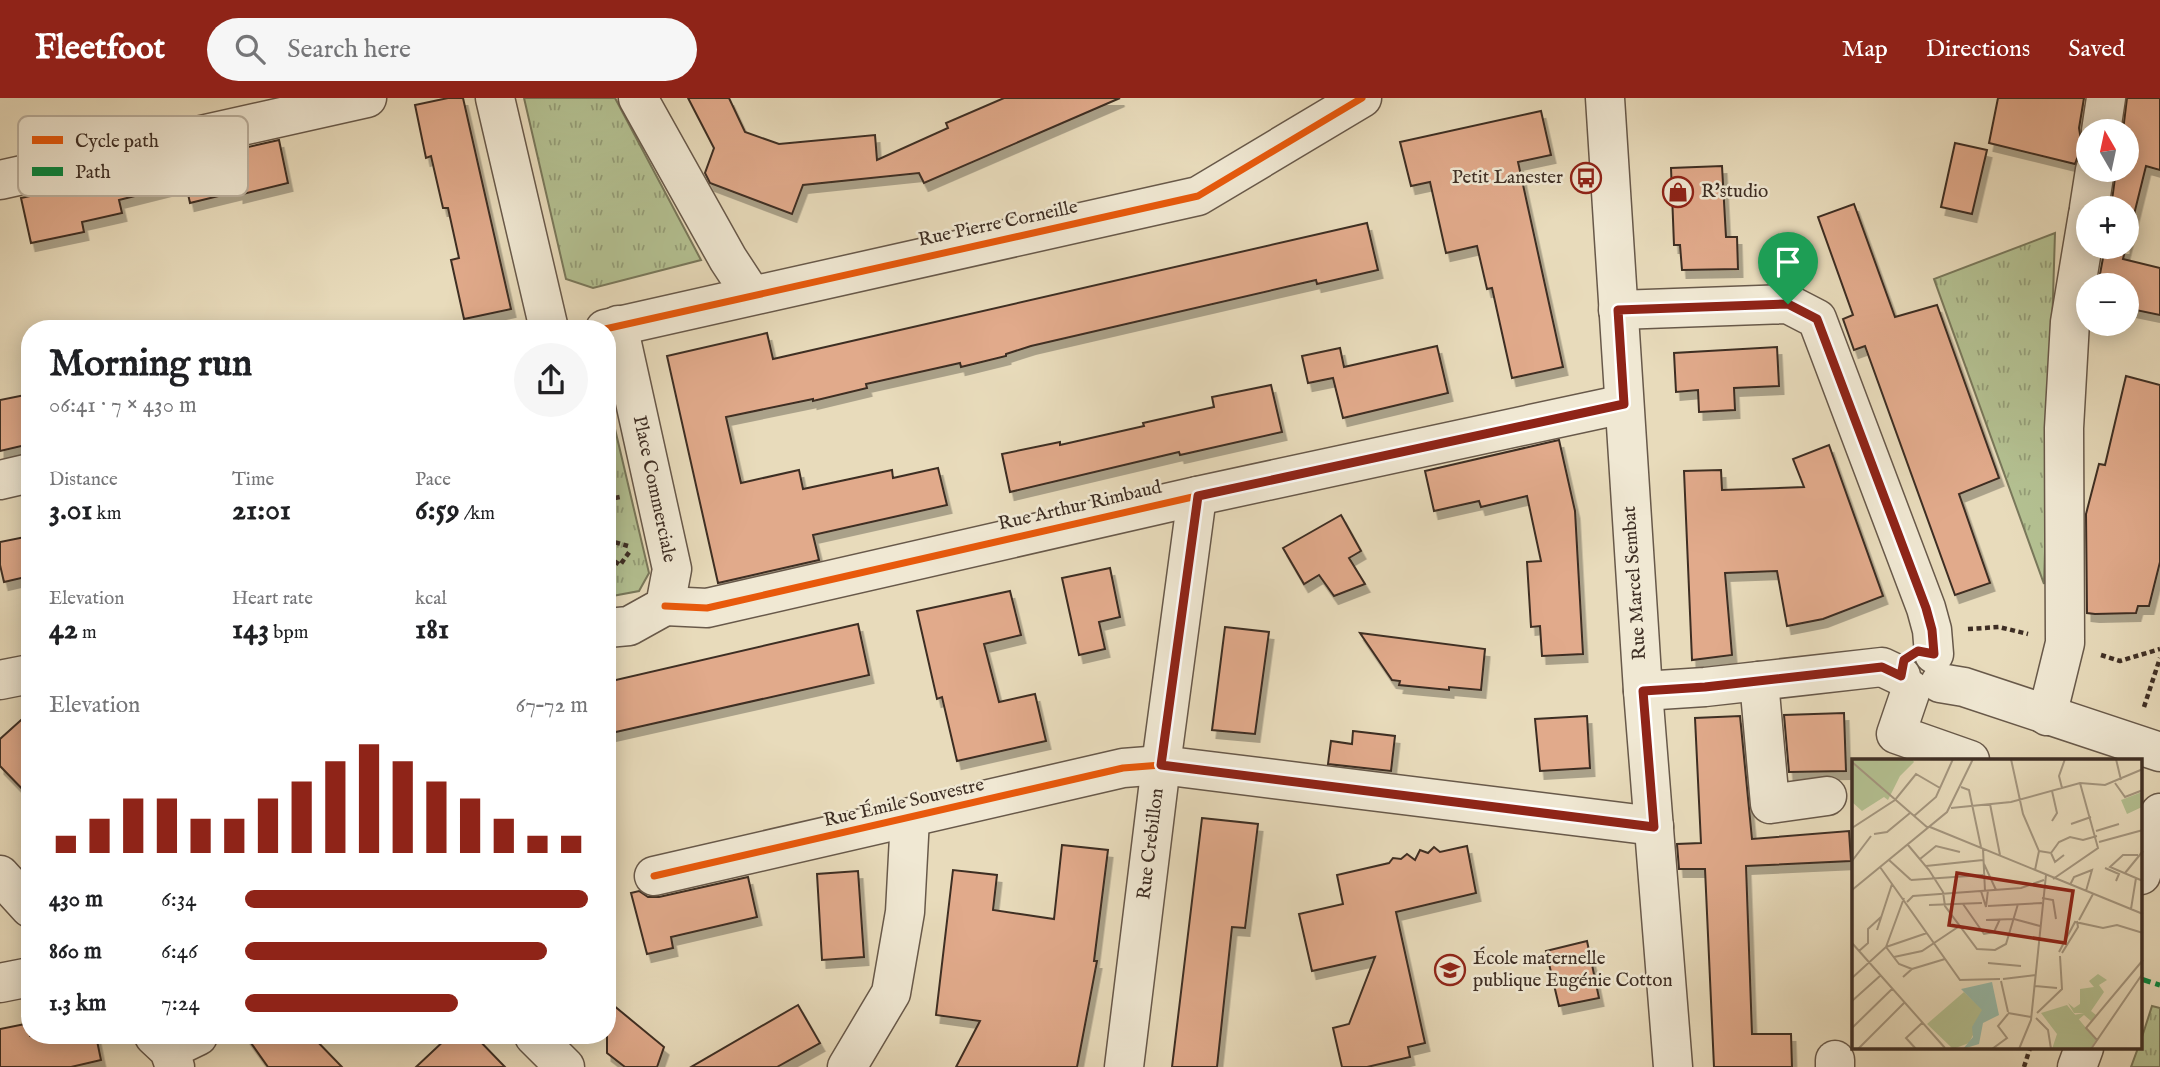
<!DOCTYPE html>
<html lang="en">
<head>
<meta charset="utf-8">
<style>
  :root { --surface:#fff; --page:#f6f6f6; --text:#202124; --muted:#757577; --accent:#8f2418 }
  body { margin:0; font-family:"IM FELL English",serif; background:var(--page); color:var(--text); height:100vh; display:flex; flex-direction:column; font-size:26px; white-space:nowrap }
  * { box-sizing:border-box; margin:0 }
  p { font-size:23px; color:var(--muted) }
  .icon { flex:none; width:38px; height:38px; fill:none; stroke:currentColor; stroke-width:2; stroke-linecap:round; stroke-linejoin:round }
  .map { position:relative; flex:1; overflow:hidden }
  .details { position:absolute; left:21px; top:222px; width:595px; height:724px; display:flex; flex-direction:column; background:var(--surface); border-radius:28px; box-shadow:0 4px 18px #0003 }
  .details>* { flex:none }
  .needle { width:46px; rotate:351deg }
  .tools { position:absolute; left:2076px; top:21px; display:grid; gap:14px }
  .tools a { display:grid; place-items:center; width:63px; height:63px; border-radius:50%; background:var(--surface); box-shadow:0 4px 18px #0003; font-size:35px }
  .pin { position:absolute; display:grid; place-items:center; width:60px; height:60px; color:#fff; margin:-72px -30px; border-radius:50% 50% 50% 0; rotate:-45deg; box-shadow:0 0 7px #0007 }
  .pin .icon { rotate:45deg }
  .round { display:grid; place-items:center; flex:none; width:74px; height:74px; border-radius:37px; background:var(--page) }
  .summary { display:flex; align-items:center; justify-content:space-between; height:119px; padding:0 28px }
  h1 { font-size:38px; font-weight:700; line-height:52px }
  .stats { display:grid; grid-template-columns:repeat(3,1fr); gap:10px; height:119px; padding:7px 28px }
  .stats div { display:grid; align-content:center }
  .stats b { font-size:30px; font-weight:700 }
  .stats small { font-size:19px; font-weight:400 }
  .stats p { font-size:19px }
  .chart { height:196px; padding:14px 28px }
  .chart p { display:flex; justify-content:space-between }
  .chart svg { width:100%; height:126px; margin-top:7px; stroke:var(--accent); stroke-width:6 }
  ul { padding:0 28px; list-style:none; font-size:23px }
  li { display:grid; grid-template-columns:112px 84px 1fr; align-items:center; height:52px }
  li i { height:18px; border-radius:9px; background:var(--accent) }
  header { display:flex; align-items:center; gap:42px; box-sizing:border-box; height:98px; padding:0 35px; background:var(--accent); color:#fff }
  header strong { font-size:33px }
  nav { display:flex; gap:38px; margin-inline-start:auto; font-size:24px }
  .search { width:490px; height:63px; background:var(--page); display:flex; align-items:center; gap:18px; box-sizing:border-box; padding:0 24px; border-radius:38px; color:var(--muted); font-size:26px }
  .map>svg:first-child { display:block }
  .grass { fill:url(#grass-tufts); stroke:#79785b; stroke-width:2 }
  .building { fill:#e1aa8b; stroke:#3e2e24; stroke-width:2; filter:url(#shadow) }
  .lines { fill:none; stroke-linecap:round; stroke-linejoin:round }
  .minor-casing { stroke:#68594a; stroke-width:41 }
  .path { stroke:#3e2e24; stroke-width:4.5; stroke-dasharray:5 3.5; stroke-linecap:butt }
  .minor { stroke:#f0e8d3; stroke-width:38 }
  .quiet { stroke:#00873e; stroke-width:5; stroke-dasharray:10 5; stroke-linecap:butt }
  .cycleway-casing { stroke:#f0e8d3; stroke-width:11 }
  .cycleway { stroke:#e8590c; stroke-width:7 }
  .route-casing { stroke:#fff; stroke-width:14 }
  .route { stroke:#8f2418; stroke-width:9 }
  .labels { text-anchor:middle; dominant-baseline:central; stroke-width:5; stroke-linejoin:round; paint-order:stroke }
  .poi-label { font-size:19px; fill:#3e2e24; stroke:#f0e8d3; text-anchor:start }
  .street-label { font-size:19px; fill:#3e2e24; stroke:#f0e8d3 }
  .inset-road { fill:none; stroke:#a4967f; stroke-width:2 }
  .view { fill:#8f2418; fill-opacity:0.15; stroke:#8f2418; stroke-width:3.5 }
  .inset-edge { fill:none; stroke:#3e2e24; stroke-width:3.5 }
  .key { fill:#f0e8d3; stroke:#bbb09e; stroke-width:2 }
  .key-label { font-size:19px; fill:#3e2e24 }
</style>
</head>
<body>
<header>
<strong>Fleetfoot</strong>
<div class="search"><svg class="icon" aria-label="search" viewBox="0 0 24 24"><circle cx="10" cy="10" r="6"/><path d="M15 15l6 6"/></svg>Search here</div>
<nav><a>Map</a><a>Directions</a><a>Saved</a></nav>
</header>
<div class="map">
<svg width="2160" height="969" viewBox="0 0 2160 969">
  <defs>
    <pattern id="grass-tufts" width="24" height="20" patternUnits="userSpaceOnUse" patternTransform="scale(1.75)"><rect width="24" height="20" fill="#b4c192"/><path d="M3 7l-1-3M5 7V3M7 7l1-3M15 17l-1-3M17 17v-4M19 17l1-3" fill="none" stroke="#949d77"/></pattern>
    <filter id="shadow"><feDropShadow dx="4.5" dy="8" stdDeviation="0" flood-color="#0004"/></filter>
  </defs>
  <rect width="100%" height="100%" fill="#e8dbbb"/>
  <filter id="stains"><feTurbulence type="fractalNoise" baseFrequency=".00286" numOctaves="4"/><feColorMatrix values="0 0 0 0 .2 0 0 0 0 .09 0 0 0 0 .02 0 0 0 .5 -.17"/></filter>
  <radialGradient id="worn" r=".72"><stop offset=".6" stop-color="#630" stop-opacity="0"/><stop offset="1" stop-color="#630" stop-opacity=".3"/></radialGradient>
  <g class="grass">
    <path d="M524 0H615L701 162 593 190 566 181Z"/>
    <path d="M2055 135 2044 486 1934 181Z"/>
    <path d="M607 297 649 475 639 493 607 499Z"/>
    <path d="M2152 908 2160 910V969H2131L2138 950H2141V942Z"/>
  </g>
  <g class="building">
    <path d="M448 0H463L511 211 464 221 451 162 459 160 448 110H443L431 58 426 60 415 7Z"/>
    <path d="M688 0H729L745 34 779 46 875 37 877 62 948 30 946 25 1004 0H1120L924 85 919 75 803 87 792 116 710 85 705 75 714 50Z"/>
    <path d="M1998 0H2084L2079 30 2081 42 2088 51 2078 58 2075 66 1989 45Z"/>
    <path d="M2127 0H2160V72L2146 68 2123 161 2160 170V217L2126 210V187H2098L2105 149H2126V110H2111L2116 72H2126V33H2123Z"/>
    <path d="M1541 13 1551 57 1518 64 1563 269 1512 280 1492 190 1487 191 1477 148 1446 155 1430 84 1411 88 1400 44Z"/>
    <path d="M279 42 288 85 239 97V93L190 105 181 64Z"/>
    <path d="M1955 45 1987 52 1972 116 1941 109Z"/>
    <path d="M178 65 183 86 119 102 122 115 82 124 84 134 31 145 21 100Z"/>
    <path d="M1722 68 1726 139H1737L1738 171 1682 172 1680 147H1674L1671 70Z"/>
    <path d="M1854 106 1895 219 1937 207 1999 380 1959 396 1990 485 1955 497 1865 248 1854 252 1843 221 1853 217 1818 119Z"/>
    <path d="M1367 125 1378 172 1317 186 1316 182 1031 248 1006 256V258L961 269 960 265 866 286 867 290 813 303V301L726 319 741 385 799 372 803 391 892 372 893 380 938 370 947 407 813 437 819 462 718 485 667 258 767 235 773 261Z"/>
    <path d="M1437 248 1448 295 1343 320 1333 280 1308 285 1302 258 1340 250 1344 269Z"/>
    <path d="M1777 249 1779 288 1734 290 1735 312 1699 314 1698 292 1676 294 1674 255Z"/>
    <path d="M2126 278 2160 287V464L2149 508H2138L2136 515 2095 516 2087 515 2086 416 2099 366 2105 367Z"/>
    <path d="M1271 287 1282 334 1180 357 1179 354 1010 394 1002 356 1060 344V347L1144 328 1143 325 1214 309 1212 299Z"/>
    <path d="M30 296V346L0 353V302Z"/>
    <path d="M1559 342 1575 413 1583 556 1542 558 1540 528 1531 529 1527 464 1541 463 1527 398 1481 409 1479 403 1434 413 1425 373Z"/>
    <path d="M1829 347 1883 498 1823 521 1787 528 1777 473 1725 475 1732 557 1692 562 1684 373 1721 372 1722 392 1804 389 1793 361Z"/>
    <path d="M1341 417 1361 453 1349 460 1365 486 1334 498 1319 477 1304 486 1283 450Z"/>
    <path d="M30 438V478L4 484 0 467V444Z"/>
    <path d="M1110 470 1120 519 1099 524 1105 551 1079 557 1062 480Z"/>
    <path d="M1010 493 1021 537 984 546 999 604 1035 596 1046 643 957 663 942 599 937 601 917 513Z"/>
    <path d="M858 526 869 577 607 636V584Z"/>
    <path d="M1225 529 1269 534 1255 636 1212 632Z"/>
    <path d="M1360 535 1485 551 1481 592 1449 589V592L1399 587 1400 583 1392 582Z"/>
    <path d="M30 614V699L0 668V641Z"/>
    <path d="M1844 615 1846 673 1789 674 1784 617Z"/>
    <path d="M1587 618 1590 670 1540 673 1535 621Z"/>
    <path d="M1740 618 1752 741 1849 733 1851 763 1746 768 1752 936H1791L1792 969H1714L1705 771H1679L1677 746 1701 745 1695 620Z"/>
    <path d="M1353 633 1395 638 1391 673 1328 666 1331 643 1352 646Z"/>
    <path d="M1202 720 1258 726 1245 830 1232 829 1217 969H1172Z"/>
    <path d="M1062 747 1108 752 1094 863H1097L1077 969H956L980 923 936 917 953 772 997 777 993 812 1054 821Z"/>
    <path d="M1467 748 1476 795 1396 814 1425 945 1408 949 1410 959 1367 969H1342L1333 930 1349 926 1375 859 1312 873 1299 816 1343 806 1337 777 1389 765 1393 760 1401 761 1407 756 1415 762 1420 752 1428 755 1434 749 1440 754Z"/>
    <path d="M858 773 864 859 822 862 817 776Z"/>
    <path d="M748 779 757 819 671 839 673 850 647 856 631 795 639 793 648 799H659Z"/>
    <path d="M1587 843 1599 900 1559 908 1546 853Z"/>
    <path d="M607 902 664 949 657 969H625L607 955Z"/>
    <path d="M798 907 820 945 777 969H691Z"/>
    <path d="M30 925V938H96L101 962 71 969H0V931Z"/>
    <path d="M246 938H312L342 969H268Z"/>
    <path d="M449 938H475L505 969H416Z"/>
  </g>
  <g class="lines">
    <g class="minor-casing">
      <g id="minor">
        <path d="M495 0 549 231"/>
        <path d="M638 0 728 161 751 196"/>
        <path d="M1605 0 1643 593 1673 969"/>
        <path d="M2101 33 2106 0"/>
        <path d="M0 82 367 0"/>
        <path d="M2089 110 2095 72"/>
        <path d="M1618 212 1788 206 1817 221 1926 510 1932 532 1934 556"/>
        <path d="M605 231 1198 98 1362 0"/>
        <path d="M0 382 30 375"/>
        <path d="M665 508 707 510 1197 398 1624 306"/>
        <path d="M607 530 629 528 665 508 672 471 618 227"/>
        <path d="M0 582 30 576"/>
        <path d="M1759 583 1770 706 1827 698"/>
        <path d="M1940 585 1964 589 2160 654"/>
        <path d="M1911 592 1896 636 1970 662"/>
        <path d="M1643 593 1705 589 1882 569 1901 578"/>
        <path d="M2047 618 2065 545 2064 330 2070 224 2088 116"/>
        <path d="M0 777 30 810"/>
        <path d="M2141 777 2160 715"/>
        <path d="M654 778 1123 670 1161 667 1654 728"/>
        <path d="M0 885 30 879"/>
        <path d="M154 938 169 952 175 969"/>
        <path d="M534 938 565 969"/>
        <path d="M169 952 198 938"/>
        <path d="M1835 962V969"/>
        <path d="M847 969 891 895 905 814 910 720"/>
        <path d="M1124 969 1161 667 1197 398"/>
        <path d="M2077 969 2084 950"/>
      </g>
    </g>
    <g class="path">
      <path d="M607 399 610 401 620 399"/>
      <path d="M607 442 628 448"/>
      <path d="M607 462 611 461 620 467 630 453"/>
      <path d="M1968 531 1999 529 2028 536"/>
      <path d="M2101 557 2120 563 2160 551"/>
      <path d="M2144 609 2160 560"/>
      <path d="M2024 969 2030 950"/>
    </g>
    <use href="#minor" class="minor"/>
    <path class="quiet" d="M2141 881 2160 887"/>
    <g class="cycleway-casing">
      <g id="cycleway">
        <path d="M605 231 1198 98 1362 0"/>
        <path d="M665 508 707 510 1197 398 1624 306"/>
        <path d="M654 778 1123 670 1161 667 1654 728"/>
      </g>
    </g>
    <use href="#cycleway" class="cycleway"/>
  </g>
  <g class="lines">
    <g class="route-casing">
      <path id="route" d="M1788 206 1817 221 1926 510 1932 532 1934 556 1918 553 1904 562 1901 578 1882 569 1705 589 1643 593 1654 729 1161 667 1198 398 1624 306 1618 212Z"/>
    </g>
    <use href="#route" class="route"/>
  </g>
  <defs>
    <g id="bus-ring" transform="scale(1.575)"><circle r="9.5" fill="#f0e8d3" stroke="#8f2418" stroke-width="1.5"/><path d="M-5-6H5V4H4V6H2V4H-2V6H-4V4H-5ZM-3.5-4V0h7V-4ZM-3.5 1.2v1.5H-2V1.2ZM2 1.2v1.5H3.5V1.2Z" fill="#8f2418"/></g>
    <g id="shop-ring" transform="scale(1.575)"><circle r="9.5" fill="#f0e8d3" stroke="#8f2418" stroke-width="1.5"/><path d="M-5-2.5h2.3a2.7 3.5 0 0 1 5.4 0H5L5.5 6h-11ZM-1.5-2.5h3a1.5 2.3 0 0 0-3 0Z" fill="#8f2418"/></g>
    <g id="school-ring" transform="scale(1.575)"><circle r="9.5" fill="#f0e8d3" stroke="#8f2418" stroke-width="1.5"/><path d="M0-5L7-2L0 1L-7-2ZM-4 1L0 2.5L4 1V4Q0 6-4 4Z" fill="#8f2418"/></g>
  </defs>
  <g fill-rule="evenodd">
    <use href="#bus-ring" x="1586" y="80"/>
    <use href="#shop-ring" x="1678" y="94"/>
    <use href="#school-ring" x="1450" y="872"/>
  </g>
  <g class="labels">
    <g class="poi-label">
      <text x="1563" y="80" text-anchor="end">Petit Lanester</text>
      <text x="1701" y="94">R'studio</text>
      <text x="1473" y="861">École maternelle<tspan x="1473" dy="22">publique Eugénie Cotton</tspan></text>
    </g>
    <g class="street-label">
      <text transform="translate(998 126) rotate(-12)">Rue Pierre Corneille</text>
      <text transform="translate(654 391) rotate(78)">Place Commerciale</text>
      <text transform="translate(1080 408) rotate(-13)">Rue Arthur Rimbaud</text>
      <text transform="translate(1635 485) rotate(-94)">Rue Marcel Sembat</text>
      <text transform="translate(904 705) rotate(-13)">Rue Émile Souvestre</text>
      <text transform="translate(1151 746) rotate(-83)">Rue Crebillon</text>
    </g>
  </g>
  <g transform="translate(1852 661)">
    <rect width="290" height="290" fill="#e8dbbb"/>
    <path d="M246 215 255 221 247 226 252 233 239 252 244 256 239 262 232 256 226 261 222 256 232 254H222L216 244 222 249 228 245V230L242 228 237 222Z" fill="#b4c192"/>
    <path d="M0 0H60L62 3 48 17 36 41 32 38 10 52 0 43Z" fill="#b4c192"/>
    <path d="M215 246 244 281 238 290H200L205 275 189 254Z" fill="#b4c192"/>
    <path d="M290 33V48L275 55 269 41ZM112 233 131 251 130 258 117 284 101 290 75 265Z" fill="#b4c192"/>
    <path d="M140 223 147 256 131 264 127 285 111 290 121 278 120 268 130 251 109 230Z" fill="#98bcab"/>
    <path class="inset-road" d="M159 0 171 55 187 92 183 111M264 0 269 21M0 3 76 69M263 24 273 38 291 31M109 28 117 31 129 88M210 29 207 17 213 0M200 32 205 54 200 62M138 45 148 96M99 49 159 43 228 24 253 26 291 10M62 57 84 38 101 0M219 65 239 58M78 68 291 155M0 69 43 41 64 15 88 29M244 72 267 65M22 75 35 73 58 54M247 83 291 71M56 86 77 111 91 133 93 147 125 190 143 191 154 185 166 145M131 90 133 132M187 92 199 94 207 83 218 78 231 81 245 77M199 94 203 103 212 96M286 96H271L258 108 291 122M68 100 84 87 108 93M37 101 59 121M0 102 19 77M132 105 144 131M74 107 131 101M28 108 108 221 148 220M253 109 267 115 264 122M273 114 291 92M201 120 246 89 228 24M59 121 131 116M218 126 222 118 240 111 234 132M0 131 95 53 121 0M129 132 134 148 136 131M190 139 201 141 204 160M55 143 61 137 169 129 192 121M111 145 132 175 142 173 148 160M77 146 130 144M136 147 190 144M279 150 284 119M134 161 162 160 188 167M227 161 241 135M25 171 40 125M0 184 93 289M34 188 75 174M34 188 47 205 60 210M7 192 16 184V170L29 158M207 193 223 163 251 169 265 166 291 174M210 194 226 168 225 162M42 198 70 192 106 168M136 204 169 207M51 218 60 210 93 200M0 219 34 188 52 139M151 220 184 216M149 222 156 253M183 227 205 229M0 242 29 216M156 254 179 258M185 254 210 230 208 197M184 259 196 271 199 290M0 269 40 230M245 281 234 269 291 201M6 290 52 244M64 290 54 279 70 264M140 290 155 279 146 267 156 255M167 290 179 261 194 116M239 290 291 214"/>
    <path class="view" d="M105 114 221 132 213 184 97 166Z"/>
    <rect width="290" height="290" class="inset-edge"/>
  </g>
  <rect x="18" y="18" width="230" height="80" rx="10" class="key"/>
  <rect x="32" y="38" width="31" height="8" fill="#e8590c"/>
  <rect x="32" y="69" width="31" height="9" fill="#00873e"/>
  <g class="key-label">
    <text x="75" y="49">Cycle path</text>
    <text x="75" y="80">Path</text>
  </g>
  <rect width="100%" height="100%" filter="url(#stains)"/>
  <rect width="100%" height="100%" fill="url(#worn)"/>
</svg>
<div class="tools">
<a><svg class="needle" viewBox="-14 -14 28 28"><path d="M0-13l5 13h-10z" fill="#e53935"/><path d="M0 13l5-13h-10z" fill="#757577"/></svg></a>
<a>+</a>
<a>−</a>
</div>
<div class="pin" style="left:1788px;top:206px;background:#1e9e55"><svg class="icon" aria-label="arrive" viewBox="0 0 24 24"><path d="M6 21V4h12l-3 4 3 4H6"/></svg></div>
<section class="details">
<div class="summary"><div><h1>Morning run</h1><p>06:41 · 7 × 430 m</p></div><a class="round"><svg class="icon" aria-label="share" viewBox="0 0 24 24"><path d="M12 15V3M7 8l5-5 5 5M5 13v7h14v-7"/></svg></a></div>
<div class="stats">
<div><p>Distance</p><b>3.01<small> km</small></b></div>
<div><p>Time</p><b>21:01</b></div>
<div><p>Pace</p><b>6:59<small> /km</small></b></div>
</div>
<div class="stats">
<div><p>Elevation</p><b>42<small> m</small></b></div>
<div><p>Heart rate</p><b>143<small> bpm</small></b></div>
<div><p>kcal</p><b>181</b></div>
</div>
<div class="chart"><p><span>Elevation</span>67–72 m</p>
<svg viewBox="0 0 160 44" preserveAspectRatio="none"><path d="M5 44V38M15 44V32M25 44V25M35 44V25M45 44V32M55 44V32M65 44V25M75 44V19M85 44V12M95 44V6M105 44V12M115 44V19M125 44V25M135 44V32M145 44V38M155 44V38"/></svg>
</div>
<ul>
<li><b>430 m</b>6:34<i style="width:100%"></i></li>
<li><b>860 m</b>6:46<i style="width:88%"></i></li>
<li><b>1.3 km</b>7:24<i style="width:62%"></i></li>
</ul>
</section>
</div>
</body>
</html>
